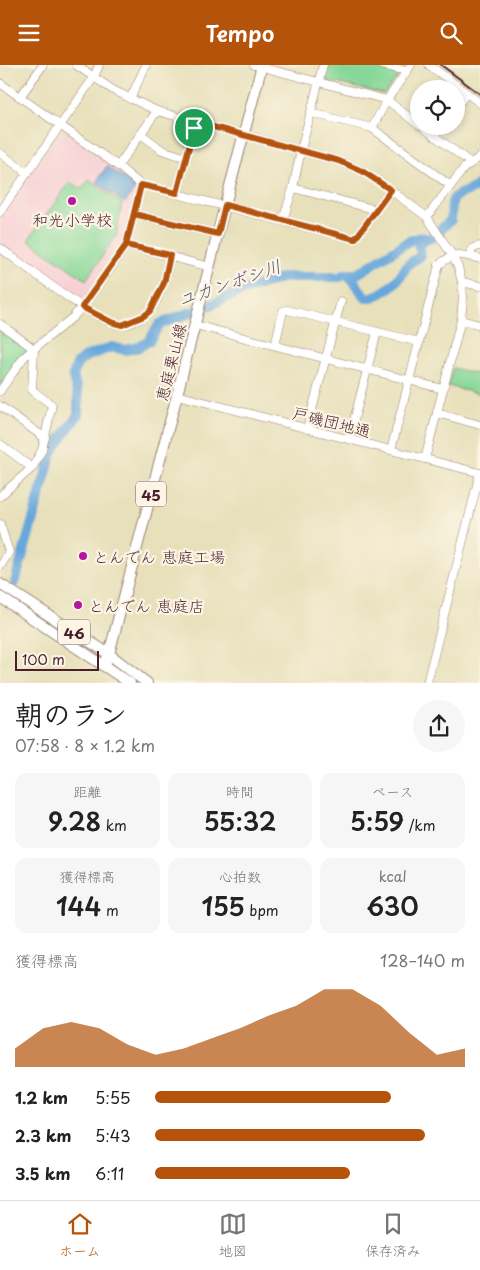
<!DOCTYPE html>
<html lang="ja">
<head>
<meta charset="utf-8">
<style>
  :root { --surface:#fff; --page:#f6f6f6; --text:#222; --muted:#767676; --line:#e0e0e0; --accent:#b45309 }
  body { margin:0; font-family:"Playpen Sans","Klee One",sans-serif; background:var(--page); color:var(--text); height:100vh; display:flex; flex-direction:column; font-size:19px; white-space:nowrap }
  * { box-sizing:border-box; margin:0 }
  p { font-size:16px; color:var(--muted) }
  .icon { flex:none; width:28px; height:28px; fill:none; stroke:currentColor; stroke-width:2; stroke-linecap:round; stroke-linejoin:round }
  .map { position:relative; height:618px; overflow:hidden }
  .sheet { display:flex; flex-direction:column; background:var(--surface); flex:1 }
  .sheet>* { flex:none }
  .buttons { position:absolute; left:410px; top:15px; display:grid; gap:10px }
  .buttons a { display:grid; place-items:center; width:55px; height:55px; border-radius:50%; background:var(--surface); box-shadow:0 2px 8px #0003; font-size:25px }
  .scale { position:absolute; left:15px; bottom:12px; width:84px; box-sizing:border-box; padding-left:5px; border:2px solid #4a1f2b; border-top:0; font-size:14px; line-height:18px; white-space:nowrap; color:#4a1f2b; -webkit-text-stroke:4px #fcf5e5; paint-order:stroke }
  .pin { position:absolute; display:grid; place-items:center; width:42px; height:42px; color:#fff; margin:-21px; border:2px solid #fff; border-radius:50%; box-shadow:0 1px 5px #0007 }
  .round { display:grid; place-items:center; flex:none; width:52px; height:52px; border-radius:26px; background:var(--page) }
  .headline { display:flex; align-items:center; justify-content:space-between; height:85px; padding:0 15px }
  h1 { font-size:28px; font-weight:600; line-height:38px }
  .metrics { display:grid; grid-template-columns:repeat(3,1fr); gap:8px; height:85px; padding:5px 15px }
  .metrics div { display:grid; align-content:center; border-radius:12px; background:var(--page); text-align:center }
  .metrics b { font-size:25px; font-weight:600 }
  .metrics small { font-size:14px; font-weight:400 }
  .metrics p { font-size:14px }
  .chart { height:140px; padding:10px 15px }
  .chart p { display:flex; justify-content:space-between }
  .chart svg { width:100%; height:90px; margin-top:5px; fill:var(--accent); opacity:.7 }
  ul { padding:0 15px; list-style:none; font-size:16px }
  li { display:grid; grid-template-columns:80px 60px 1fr; align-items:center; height:38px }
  li i { height:12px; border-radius:6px; background:var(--accent) }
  header { display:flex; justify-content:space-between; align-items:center; height:65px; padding:0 15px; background:var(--accent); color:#fff; font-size:22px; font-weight:600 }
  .tab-bar { display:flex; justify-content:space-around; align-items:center; height:70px; border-top:1px solid var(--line); background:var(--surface); font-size:14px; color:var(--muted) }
  .tab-bar a { display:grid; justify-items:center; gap:2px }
  .tab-bar .selected { color:var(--accent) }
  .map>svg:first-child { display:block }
  .built { fill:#f7cfd4 }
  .green { fill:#87d898; stroke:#687c62 }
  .water { fill:#68a7db; stroke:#596383 }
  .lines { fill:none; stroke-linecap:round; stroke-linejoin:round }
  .river { stroke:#68a7db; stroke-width:10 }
  .minor-casing { stroke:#988072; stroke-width:9 }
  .major-casing { stroke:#988072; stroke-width:12 }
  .minor { stroke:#fff; stroke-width:8 }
  .major { stroke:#fff; stroke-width:10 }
  .rail { stroke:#4a1f2b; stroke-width:2 }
  .route-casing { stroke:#fff; stroke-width:10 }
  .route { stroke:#b45309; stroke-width:6 }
  .poi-dot { fill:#b5179e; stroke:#fcf5e5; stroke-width:2 }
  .labels { text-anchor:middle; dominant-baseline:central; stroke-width:4.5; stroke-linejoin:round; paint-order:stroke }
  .shield { fill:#fcf5e5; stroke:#7f5f63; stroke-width:1 }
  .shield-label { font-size:15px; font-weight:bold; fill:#4a1f2b }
  .poi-label { font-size:16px; fill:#4a1f2b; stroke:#fcf5e5; text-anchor:start }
  .street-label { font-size:16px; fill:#4a1f2b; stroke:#fcf5e5 }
  .water-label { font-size:18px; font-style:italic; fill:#565571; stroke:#fcf5e5 }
</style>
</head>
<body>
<header><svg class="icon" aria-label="menu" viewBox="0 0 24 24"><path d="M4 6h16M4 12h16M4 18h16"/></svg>Tempo<svg class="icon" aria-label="search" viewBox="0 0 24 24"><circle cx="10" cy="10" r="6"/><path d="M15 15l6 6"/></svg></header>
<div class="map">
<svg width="480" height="618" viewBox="0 0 480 618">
  <rect width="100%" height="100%" fill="#fcf5e5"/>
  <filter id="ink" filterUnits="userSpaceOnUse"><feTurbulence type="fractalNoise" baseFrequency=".02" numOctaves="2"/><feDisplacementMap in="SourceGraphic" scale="10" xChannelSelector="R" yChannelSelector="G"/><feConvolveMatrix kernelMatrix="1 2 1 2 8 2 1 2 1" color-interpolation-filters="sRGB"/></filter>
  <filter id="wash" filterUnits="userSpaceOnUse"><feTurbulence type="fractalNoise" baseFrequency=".0096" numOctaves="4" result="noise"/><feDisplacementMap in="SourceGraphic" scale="20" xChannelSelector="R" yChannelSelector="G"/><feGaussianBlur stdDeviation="1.12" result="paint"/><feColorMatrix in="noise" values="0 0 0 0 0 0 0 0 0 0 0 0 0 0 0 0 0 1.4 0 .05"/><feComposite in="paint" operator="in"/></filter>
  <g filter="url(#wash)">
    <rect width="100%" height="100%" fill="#e7e0ba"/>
    <path class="built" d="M62 64 138 121 121 174 83 236H80L0 179V152Z"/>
    <g class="green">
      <path d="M328 0H369L398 7 399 10 384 29 324 15Z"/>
      <path d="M89 115 122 138 116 171 86 215 28 175 70 117 82 124Z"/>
      <path d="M0 263 30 284 0 321Z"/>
      <path d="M453 303 480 310V329L448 321Z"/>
    </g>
    <path class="water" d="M107 101 136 122 125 138 96 117Z"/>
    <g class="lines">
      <g class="river">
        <path d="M345 209H357L409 176 422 172 426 174"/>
        <path d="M15 517 51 391 54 383 78 350V331L73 310 77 299 85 292 112 282 125 285 139 282 149 276 160 259 213 239 243 225 285 212H340L345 209 353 215 366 233C381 231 393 221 402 209 404 206 406 201 409 199 415 192 424 196 419 181L426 174 431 173 451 155C452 149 451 144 452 138 455 125 472 129 480 118"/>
      </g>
    </g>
  </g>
  <g filter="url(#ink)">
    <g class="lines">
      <g class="minor-casing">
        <g id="minor">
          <path d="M76 0 113 25 157 46 339 96 362 106 381 118 427 152 452 190 458 202 462 217 463 232 461 255 425 394"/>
          <path d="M254 0H255"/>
          <path d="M382 0 407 6"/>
          <path d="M429 0 480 38"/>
          <path d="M269 4 387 35 419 60"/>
          <path d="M0 18 118 101 141 120 355 174 391 125"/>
          <path d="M20 32 43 0"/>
          <path d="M130 34 146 0"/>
          <path d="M456 42 467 28"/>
          <path d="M311 48 372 63 451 121"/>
          <path d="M421 61 471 98"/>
          <path d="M372 63 387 35 411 0"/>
          <path d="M141 69 162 85 187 93"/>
          <path d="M434 71 441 61"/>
          <path d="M0 88 27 108"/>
          <path d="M118 101 157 46"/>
          <path d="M293 123 377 145"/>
          <path d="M177 128 195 57"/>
          <path d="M0 147 94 12 99 0"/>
          <path d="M134 149 218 169"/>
          <path d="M427 152 464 103 480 92"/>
          <path d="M283 155 293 123 301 85 323 0"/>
          <path d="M126 180 210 202"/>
          <path d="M0 183C20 197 101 261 122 260 128 260 145 252 149 247 162 232 166 209 170 190"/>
          <path d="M469 191 473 183 480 181"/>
          <path d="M462 217 480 221"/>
          <path d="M461 255 480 260"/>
          <path d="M0 259 34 284 32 325 52 340 42 385 32 403 0 431"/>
          <path d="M195 260 443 324"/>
          <path d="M275 280 283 246 287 245 419 277"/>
          <path d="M0 326 24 292 73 252 82 242 113 200 126 180 141 120"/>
          <path d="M177 330 480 408 427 618"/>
          <path d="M0 341 45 373"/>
          <path d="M437 348 480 360"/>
          <path d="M307 364 341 236"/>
          <path d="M349 374 377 267"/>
          <path d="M0 379 32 403"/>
          <path d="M391 385 439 200C455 186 461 189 480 194"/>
          <path d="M0 459 9 487 0 502"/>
        </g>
      </g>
      <g class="major-casing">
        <g id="major">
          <path d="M0 519 109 589 147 618"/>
          <path d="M0 532 130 618"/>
          <path d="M104 601 109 589 177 330 225 140 262 0"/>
        </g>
      </g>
      <use href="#minor" class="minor"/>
      <use href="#major" class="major"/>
      <path class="rail" d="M441 0 480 29"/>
    </g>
  </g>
  <g class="lines" filter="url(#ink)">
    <g class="route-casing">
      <path id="route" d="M194 63 177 128 141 120 126 180 170 190 164 218 150 246 144 251 122 260 111 257 82 242 126 180 134 149 218 169 225 140 355 174 391 125 362 106 339 96 195 57 194 63"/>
    </g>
    <use href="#route" class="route"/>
  </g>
  <g class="poi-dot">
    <circle cx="72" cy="136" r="5"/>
    <circle cx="83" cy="491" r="5"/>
    <circle cx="78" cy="540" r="5"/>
  </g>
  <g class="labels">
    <g class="shield">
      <rect x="136" y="416.5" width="30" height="25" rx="4"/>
      <rect x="58" y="554.5" width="32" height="25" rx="4"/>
    </g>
    <g class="shield-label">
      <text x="151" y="429">45</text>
      <text x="74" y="567">46</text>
    </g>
    <g class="poi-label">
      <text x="72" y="154" text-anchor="middle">和光小学校</text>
      <text x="93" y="491">とんでん 恵庭工場</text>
      <text x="88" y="540">とんでん 恵庭店</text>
    </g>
    <g class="street-label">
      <text transform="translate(170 297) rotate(-76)">恵庭栗山線</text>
      <text transform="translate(332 356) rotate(14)">戸磯団地通</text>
    </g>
    <g class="water-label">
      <text transform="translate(229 217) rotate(-19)">ユカンボシ川</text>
    </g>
  </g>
</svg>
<div class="buttons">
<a><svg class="icon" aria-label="locate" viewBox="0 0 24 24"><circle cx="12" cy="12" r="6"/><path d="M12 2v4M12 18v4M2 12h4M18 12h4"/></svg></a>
</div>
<div class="scale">100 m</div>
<div class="pin" style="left:194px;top:63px;background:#1e9e55"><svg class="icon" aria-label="arrive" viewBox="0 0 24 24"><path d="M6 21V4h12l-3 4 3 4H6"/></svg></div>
</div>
<section class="sheet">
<div class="headline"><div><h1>朝のラン</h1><p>07:58 · 8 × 1.2 km</p></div><a class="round"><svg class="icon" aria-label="share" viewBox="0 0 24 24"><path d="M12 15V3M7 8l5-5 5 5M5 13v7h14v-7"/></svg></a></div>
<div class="metrics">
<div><p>距離</p><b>9.28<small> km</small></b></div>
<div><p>時間</p><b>55:32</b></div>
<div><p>ペース</p><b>5:59<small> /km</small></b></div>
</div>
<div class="metrics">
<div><p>獲得標高</p><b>144<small> m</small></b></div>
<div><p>心拍数</p><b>155<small> bpm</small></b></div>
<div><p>kcal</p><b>630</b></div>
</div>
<div class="chart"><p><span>獲得標高</span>128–140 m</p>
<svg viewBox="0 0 160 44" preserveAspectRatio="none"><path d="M0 44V35L10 25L20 22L30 25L40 33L50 38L60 35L70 30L80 25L90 19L100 14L110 6L120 6L130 14L140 27L150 38L160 35V44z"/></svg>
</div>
<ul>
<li><b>1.2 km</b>5:55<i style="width:76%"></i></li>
<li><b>2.3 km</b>5:43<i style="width:87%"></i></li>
<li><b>3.5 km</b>6:11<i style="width:63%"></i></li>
</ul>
</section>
<nav class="tab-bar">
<a class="selected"><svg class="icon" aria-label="home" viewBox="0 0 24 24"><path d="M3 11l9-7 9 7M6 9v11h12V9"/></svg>ホーム</a>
<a><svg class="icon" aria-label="map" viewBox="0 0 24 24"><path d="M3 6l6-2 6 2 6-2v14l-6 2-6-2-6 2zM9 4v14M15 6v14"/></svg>地図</a>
<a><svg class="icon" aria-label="saved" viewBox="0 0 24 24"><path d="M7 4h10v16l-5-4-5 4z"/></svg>保存済み</a>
</nav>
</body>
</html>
